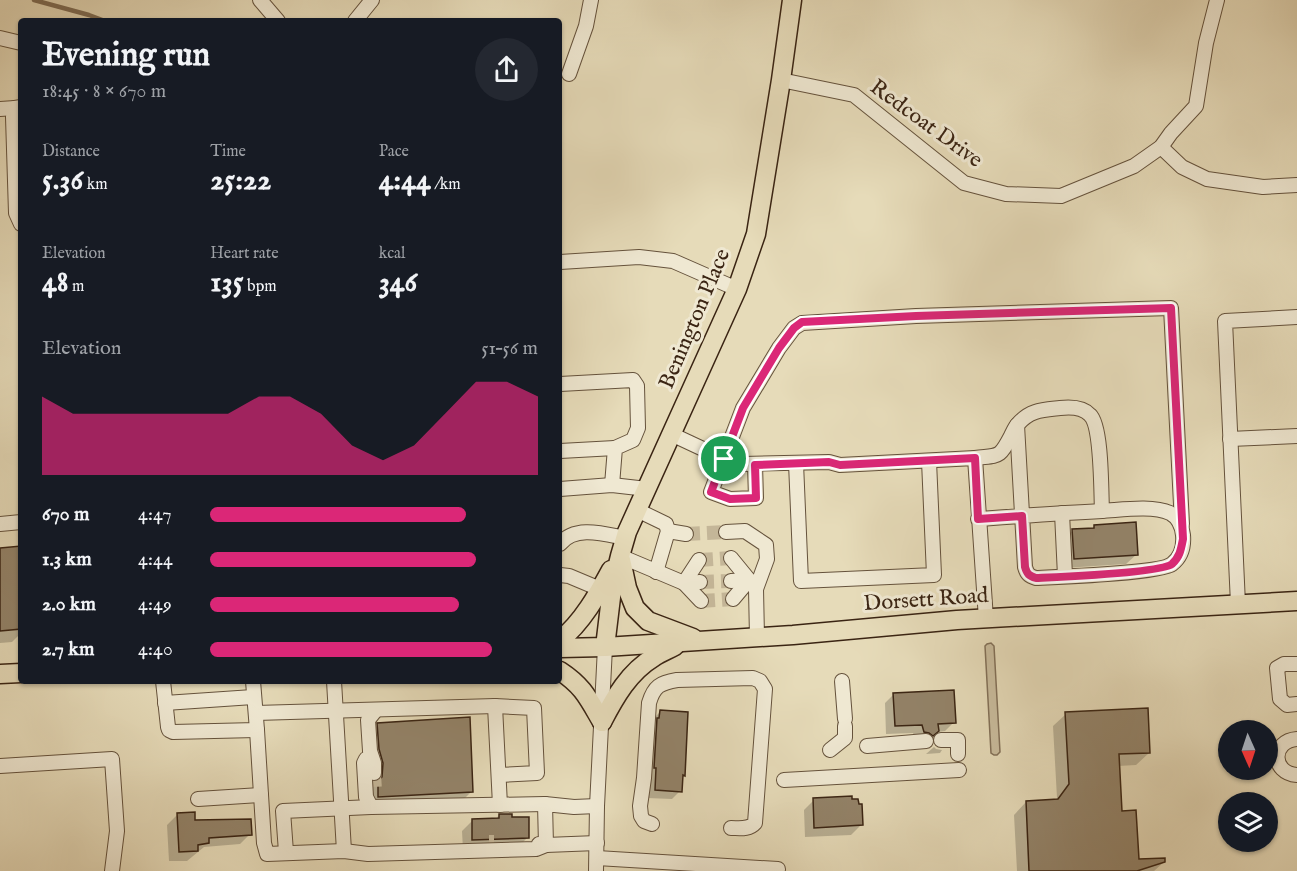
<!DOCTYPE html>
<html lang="en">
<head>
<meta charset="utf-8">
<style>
  :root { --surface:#171b24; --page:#242831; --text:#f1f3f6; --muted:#9ea1a6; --accent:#db2777 }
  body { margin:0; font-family:"IM FELL English",serif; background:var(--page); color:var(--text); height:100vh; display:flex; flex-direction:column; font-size:22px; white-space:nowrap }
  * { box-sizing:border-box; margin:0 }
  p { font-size:20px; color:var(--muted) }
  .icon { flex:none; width:33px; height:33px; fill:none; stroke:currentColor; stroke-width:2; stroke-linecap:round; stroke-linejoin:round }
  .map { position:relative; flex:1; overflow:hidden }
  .details { position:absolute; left:18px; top:18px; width:544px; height:666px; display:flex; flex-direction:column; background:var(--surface); border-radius:6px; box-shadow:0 2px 4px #0004 }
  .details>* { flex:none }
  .needle { width:39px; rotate:177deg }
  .buttons { position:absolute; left:1218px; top:720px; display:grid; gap:12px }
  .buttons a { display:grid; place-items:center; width:60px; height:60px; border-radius:50%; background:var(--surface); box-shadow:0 2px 4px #0004; font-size:30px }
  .pin { position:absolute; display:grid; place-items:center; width:51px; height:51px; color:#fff; margin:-26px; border:3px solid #fff; border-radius:50%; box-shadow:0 2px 6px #0007 }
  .round { display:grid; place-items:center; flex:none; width:63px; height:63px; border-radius:32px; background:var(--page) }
  .overview { display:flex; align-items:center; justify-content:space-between; height:102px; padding:0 24px }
  h1 { font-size:33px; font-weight:700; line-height:45px }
  .figures { display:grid; grid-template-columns:repeat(3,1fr); gap:9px; height:102px; padding:6px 24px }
  .figures div { display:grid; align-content:center }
  .figures b { font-size:30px; font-weight:700 }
  .figures small { font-size:16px; font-weight:400 }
  .figures p { font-size:16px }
  .chart { height:168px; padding:12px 24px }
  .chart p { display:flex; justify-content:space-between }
  .chart svg { width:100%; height:108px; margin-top:6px; fill:var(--accent); opacity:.7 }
  ul { padding:0 24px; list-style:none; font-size:20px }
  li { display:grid; grid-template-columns:96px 72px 1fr; align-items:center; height:45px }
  li i { height:15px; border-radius:8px; background:var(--accent) }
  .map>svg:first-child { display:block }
  .green { fill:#c9bc9d; stroke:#827058; stroke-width:1.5 }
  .shadow { fill:#0003 }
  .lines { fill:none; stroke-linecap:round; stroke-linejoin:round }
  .stream { stroke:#7e6d55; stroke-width:4.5 }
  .building { fill:#938369; stroke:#3a2413; stroke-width:1.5 }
  .minor-tunnel { stroke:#c4b698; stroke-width:14; stroke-dasharray:14 7; stroke-linecap:butt }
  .minor-casing { stroke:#65523c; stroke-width:16 }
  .major-casing { stroke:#3a2413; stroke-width:21 }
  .minor { stroke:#efe8d2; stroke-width:14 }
  .major { stroke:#e6dbb9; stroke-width:18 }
  .route-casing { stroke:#fff; stroke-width:12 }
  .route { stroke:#db2777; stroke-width:8 }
  .labels { text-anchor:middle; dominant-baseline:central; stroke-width:6; stroke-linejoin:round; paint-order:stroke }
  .street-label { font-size:22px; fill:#3a2413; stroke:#efe8d2 }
</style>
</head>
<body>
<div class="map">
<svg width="1297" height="871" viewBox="0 0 1297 871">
  <rect width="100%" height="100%" fill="#e6dbb9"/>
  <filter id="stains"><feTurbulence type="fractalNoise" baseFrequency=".00333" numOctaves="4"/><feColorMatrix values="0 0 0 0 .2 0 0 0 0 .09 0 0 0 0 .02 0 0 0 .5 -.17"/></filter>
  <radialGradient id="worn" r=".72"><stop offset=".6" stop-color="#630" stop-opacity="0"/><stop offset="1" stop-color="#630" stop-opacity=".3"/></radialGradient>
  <path class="green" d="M991 643 994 646 1000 752 997 755H994L991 753 985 646 987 644Z"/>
  <g class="shadow">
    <path d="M1095 526 1137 554 1126 564 1064 568 1062 541 1073 530 1092 529Z"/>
    <path d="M0 550 21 570V633L12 642 0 643Z"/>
    <path d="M894 694 954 722 945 731 937 732 929 740H915L913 733 886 734 885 703Z"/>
    <path d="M661 711 683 775 681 777 680 791 672 799 647 798 653 719Z"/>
    <path d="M1066 714 1149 753 1136 765 1118 766 1121 813 1137 861 1164 862 1154 871H1017L1014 815 1026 802 1055 801 1057 798 1053 726Z"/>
    <path d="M378 725 472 791 458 805 365 809 364 738Z"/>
    <path d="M934 747 936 749 942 750 940 753 926 754Z"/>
    <path d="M814 800 861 825 851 835 805 837 804 810Z"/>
    <path d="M177 815 194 822 250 834 240 844 204 847 187 861H169L167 825Z"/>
    <path d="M499 815 527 838 517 848 463 850 462 831 472 821 495 820Z"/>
  </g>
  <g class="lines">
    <path class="stream" d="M34 0 89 15 105 21"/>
  </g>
  <g class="building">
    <path d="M1136 522 1138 555 1074 559 1072 529 1094 528V525Z"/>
    <path d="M21 546V629L0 631V548Z"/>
    <path d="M954 690 956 723 938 724 939 731 933 736 929 733 924 732 922 725 895 726 893 693Z"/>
    <path d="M1148 708 1150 753 1119 754 1122 811 1136 810 1139 859 1165 858V862L1137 871H1029L1026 801 1058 799 1069 784 1065 712Z"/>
    <path d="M660 710 688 712 685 776 683 775 682 792 655 790 656 768H654L657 718H659Z"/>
    <path d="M470 717 473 792 378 797V781L382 777 383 763 379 749 377 723Z"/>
    <path d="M852 796V799H858L859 804H862L863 825 814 828 813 798Z"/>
    <path d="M195 812V820L251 819 252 835 209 838V843L198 845V851L179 852 177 813Z"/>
    <path d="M499 814H512V817H529V838L472 840V819L499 818Z"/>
  </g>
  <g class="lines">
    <g class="minor-tunnel">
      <path d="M686 534 726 532"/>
      <path d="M699 560 731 558"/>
      <path d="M700 582 731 581"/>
      <path d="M701 601 733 599"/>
      <path d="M374 773 375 791"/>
      <path d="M489 842H494"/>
    </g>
    <g class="minor-casing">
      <g id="minor">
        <path d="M260 0 278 21"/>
        <path d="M355 21 372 0"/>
        <path d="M0 38 21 43"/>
        <path d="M569 74 586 26 591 0"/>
        <path d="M781 80 854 95 964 183 1006 194 1061 196 1134 166 1161 147 1171 133 1196 106 1206 43 1217 0"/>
        <path d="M21 107 15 108 13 117 16 213 21 224"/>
        <path d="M0 109 15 108"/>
        <path d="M1161 147 1182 167 1207 179 1263 187 1297 185"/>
        <path d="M560 262 639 257 673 261 737 289"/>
        <path d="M560 384 633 380 637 386 638 428 633 440 615 448 612 485"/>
        <path d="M671 434 733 463 743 464 829 462 840 465 975 458 986 619"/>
        <path d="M1230 439 1297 436"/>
        <path d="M560 451 615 448"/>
        <path d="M975 458C999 455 999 459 1011 436 1013 432 1015 427 1018 424 1030 410 1042 410 1060 408 1069 407 1083 407 1090 415 1102 426 1101 492 1102 511"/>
        <path d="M796 463 801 581 934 575 929 461"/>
        <path d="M755 465 756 498 730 499 711 492 743 408 779 348 794 328 802 323 916 316 1171 308 1182 524"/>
        <path d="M560 489 612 485 647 489"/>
        <path d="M637 510 666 524 668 531 656 572"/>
        <path d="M1062 513 1065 576"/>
        <path d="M978 519C1020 516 1061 513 1102 511 1121 510 1152 505 1170 513 1179 518 1182 526 1183 535 1184 546 1181 557 1172 564 1161 573 1057 577 1036 578 1029 576 1027 574 1025 567L1017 425"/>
        <path d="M0 524 21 522"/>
        <path d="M668 531 686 534"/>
        <path d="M726 532 745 531 766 545 767 559 756 589"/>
        <path d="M560 544C575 525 604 534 625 538"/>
        <path d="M620 556 684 583 700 582"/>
        <path d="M731 558 749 580 733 599"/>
        <path d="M699 560 684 583 701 601"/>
        <path d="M560 575 569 576 600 589"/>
        <path d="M731 581 749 580 756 589 757 637"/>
        <path d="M1238 604 1225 321 1297 317"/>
        <path d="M1297 664H1284L1277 668 1280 699 1287 705 1297 704"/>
        <path d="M163 681 168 727 169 730 173 732 257 730 253 681"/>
        <path d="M334 681 344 851"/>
        <path d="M842 681 845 719"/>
        <path d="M165 703 253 697"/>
        <path d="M495 706 534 708 537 773 499 775"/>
        <path d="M256 713 495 706 500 805"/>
        <path d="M257 730 264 843 267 854 344 851 368 854 536 849 546 845"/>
        <path d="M1297 739C1271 741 1271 773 1297 775"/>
        <path d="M941 740H958V754"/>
        <path d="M867 746 926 741"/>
        <path d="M830 750 845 738V726"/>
        <path d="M366 759 364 763 366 797 371 807"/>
        <path d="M0 766 112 759 117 831 112 871"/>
        <path d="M374 773V763L370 751 368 720 376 710"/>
        <path d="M784 780 959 770"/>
        <path d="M198 799 261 795"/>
        <path d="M652 824 644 821 641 816 640 806 644 778 649 703C654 686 660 683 677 680L753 678 760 681 765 689 755 823C749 830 739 828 731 828"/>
        <path d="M539 844 546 845 597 843"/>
        <path d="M546 845 545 804 574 807 597 806"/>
        <path d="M286 852 283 811 371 807 545 804"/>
        <path d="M597 858 778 869"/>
        <path d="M596 871 597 806 605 647"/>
      </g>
    </g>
    <g class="major-casing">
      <g id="major">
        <path d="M621 560 627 588 635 608 648 621 693 638"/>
        <path d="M560 640C582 623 598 594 611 570"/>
        <path d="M605 647 612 589 620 556 627 532 737 289 756 234 781 80 792 0"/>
        <path d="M560 648 605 647 793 635 957 620 1297 601"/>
        <path d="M560 671C583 686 588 698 602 722"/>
        <path d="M0 674 21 673"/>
        <path d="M602 722C615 697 629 672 654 657 661 652 668 650 675 646"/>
      </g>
    </g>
    <use href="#minor" class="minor"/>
    <use href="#major" class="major"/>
  </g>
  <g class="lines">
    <g class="route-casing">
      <path id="route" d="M1171 308 1183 539C1181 549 1180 557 1172 564 1161 573 1057 577 1036 578 1029 576 1027 574 1025 567L1022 516 978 519 975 458 840 465 829 462 755 465 756 498 730 499 711 492 743 408 779 348 794 328 802 322 916 316Z"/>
    </g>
    <use href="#route" class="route"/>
  </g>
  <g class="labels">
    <g class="street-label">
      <text transform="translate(926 124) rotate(36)">Redcoat Drive</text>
      <text transform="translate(695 319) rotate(-67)">Benington Place</text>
      <text transform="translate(926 600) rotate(-4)">Dorsett Road</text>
    </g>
  </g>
  <rect width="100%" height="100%" filter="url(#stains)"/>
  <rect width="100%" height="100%" fill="url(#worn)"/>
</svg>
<div class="buttons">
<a><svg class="needle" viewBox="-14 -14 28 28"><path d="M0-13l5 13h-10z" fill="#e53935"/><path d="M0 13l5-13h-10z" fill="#9ea1a6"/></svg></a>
<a><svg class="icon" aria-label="layers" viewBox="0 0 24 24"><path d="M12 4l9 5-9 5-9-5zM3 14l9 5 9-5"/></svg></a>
</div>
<div class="pin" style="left:724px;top:459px;background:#1e9e55"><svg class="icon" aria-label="arrive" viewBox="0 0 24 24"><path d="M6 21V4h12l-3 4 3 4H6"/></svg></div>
<section class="details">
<div class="overview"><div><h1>Evening run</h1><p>18:45 · 8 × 670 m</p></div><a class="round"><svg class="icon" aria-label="share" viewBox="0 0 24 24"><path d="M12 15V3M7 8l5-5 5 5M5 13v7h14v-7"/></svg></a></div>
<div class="figures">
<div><p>Distance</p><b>5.36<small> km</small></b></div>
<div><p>Time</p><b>25:22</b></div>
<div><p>Pace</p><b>4:44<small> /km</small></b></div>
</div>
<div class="figures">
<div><p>Elevation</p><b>48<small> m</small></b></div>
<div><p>Heart rate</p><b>135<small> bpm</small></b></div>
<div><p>kcal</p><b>346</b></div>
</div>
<div class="chart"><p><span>Elevation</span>51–56 m</p>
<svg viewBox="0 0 160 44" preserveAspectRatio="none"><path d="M0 44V12L10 19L20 19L30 19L40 19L50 19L60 19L70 12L80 12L90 19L100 32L110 38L120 32L130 19L140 6L150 6L160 12V44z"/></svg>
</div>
<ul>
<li><b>670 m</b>4:47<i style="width:78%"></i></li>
<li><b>1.3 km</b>4:44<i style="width:81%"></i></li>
<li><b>2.0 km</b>4:49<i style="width:76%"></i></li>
<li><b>2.7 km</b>4:40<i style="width:86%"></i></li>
</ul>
</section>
</div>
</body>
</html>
